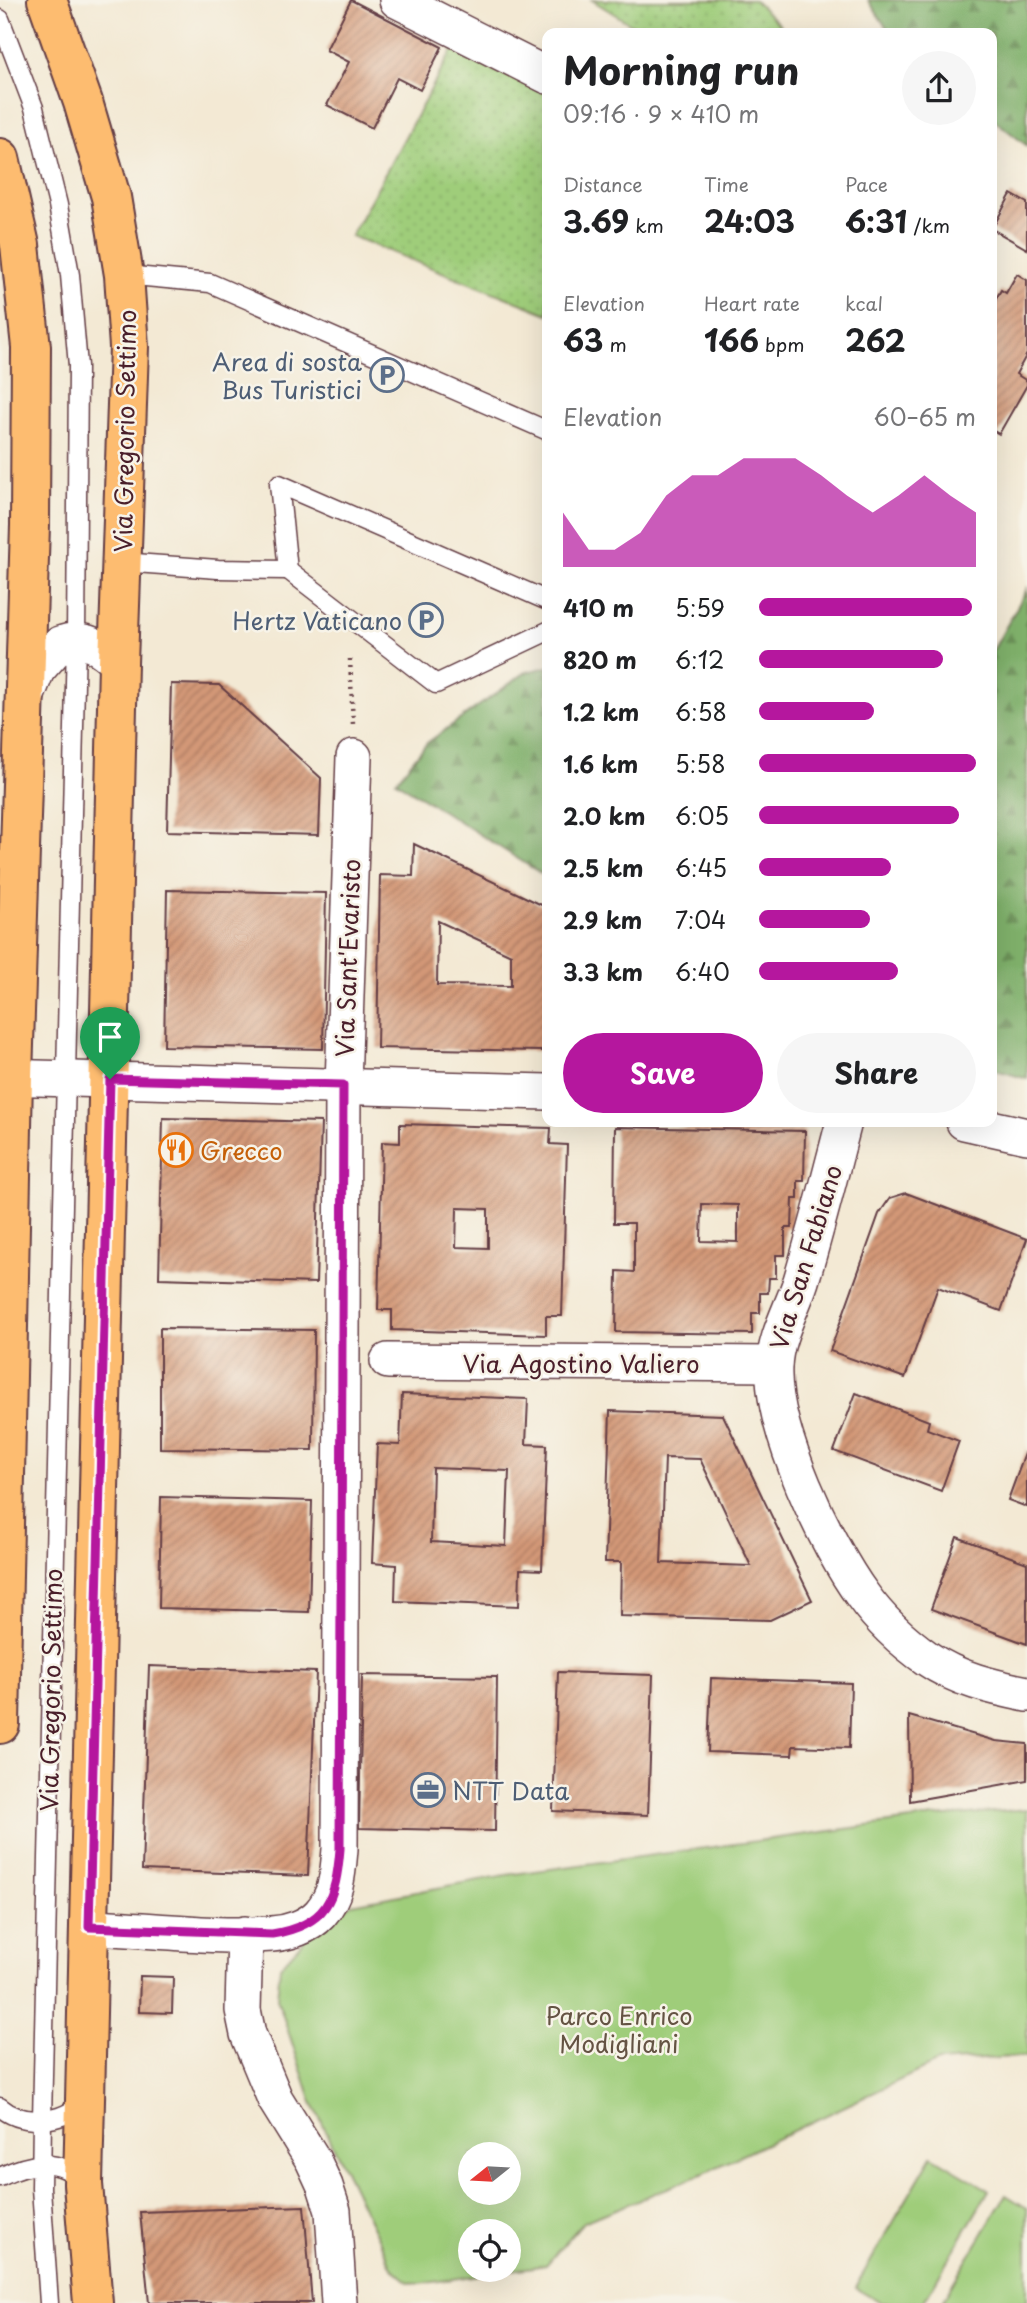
<!DOCTYPE html>
<html lang="en">
<head>
<meta charset="utf-8">
<style>
  :root { --surface:#fff; --page:#f6f6f6; --text:#202124; --muted:#757577; --accent:#b5179e }
  body { margin:0; font-family:"Playpen Sans",sans-serif; background:var(--page); color:var(--text); height:100vh; display:flex; flex-direction:column; font-size:26px; white-space:nowrap }
  * { box-sizing:border-box; margin:0 }
  p { font-size:23px; color:var(--muted) }
  .icon { flex:none; width:38px; height:38px; fill:none; stroke:currentColor; stroke-width:2; stroke-linecap:round; stroke-linejoin:round }
  .map { position:relative; flex:1; overflow:hidden }
  .details { position:absolute; left:542px; top:28px; width:455px; height:1099px; display:flex; flex-direction:column; background:var(--surface); border-radius:14px; box-shadow:0 7px 28px #0002 }
  .details>* { flex:none }
  .needle { width:46px; rotate:252deg }
  .controls { position:absolute; left:458px; top:2142px; display:grid; gap:14px }
  .controls a { display:grid; place-items:center; width:63px; height:63px; border-radius:50%; background:var(--surface); box-shadow:0 7px 28px #0002; font-size:35px }
  .pin { position:absolute; display:grid; place-items:center; width:60px; height:60px; color:#fff; margin:-72px -30px; border-radius:50% 50% 50% 0; rotate:-45deg; box-shadow:0 0 7px #0007 }
  .pin .icon { rotate:45deg }
  .round { display:grid; place-items:center; flex:none; width:74px; height:74px; border-radius:37px; background:var(--page) }
  .overview { display:flex; align-items:center; justify-content:space-between; height:119px; padding:0 21px }
  h1 { font-size:38px; font-weight:700; line-height:52px }
  .metrics { display:grid; grid-template-columns:repeat(3,1fr); gap:10px; height:119px; padding:7px 21px }
  .metrics div { display:grid; align-content:center }
  .metrics b { font-size:30px; font-weight:700 }
  .metrics small { font-size:19px; font-weight:400 }
  .metrics p { font-size:19px }
  .chart { height:196px; padding:14px 21px }
  .chart p { display:flex; justify-content:space-between }
  .chart svg { width:100%; height:126px; margin-top:7px; fill:var(--accent); opacity:.7 }
  .button { display:flex; gap:14px; margin-top:auto; padding:14px 21px }
  .button a { flex:1; height:80px; border-radius:42px; background:var(--accent); color:#fff; font-size:28px; font-weight:700; line-height:80px; text-align:center }
  .button a+a { background:var(--page); color:var(--text) }
  ul { padding:0 21px; list-style:none; font-size:23px }
  li { display:grid; grid-template-columns:112px 84px 1fr; align-items:center; height:52px }
  li i { height:18px; border-radius:9px; background:var(--accent) }
  .map>svg:first-child { display:block }
  .grass { fill:url(#grass-dots); stroke:#747652; stroke-width:2 }
  .forest { fill:url(#forest-firs); stroke:#64684a; stroke-width:2 }
  .green { fill:#9fcd7a; stroke:#747652; stroke-width:2; fill-rule:evenodd }
  .building { fill:url(#building-hatch); fill-rule:evenodd }
  .lines { fill:none; stroke-linecap:round; stroke-linejoin:round }
  .service-casing { stroke:#633d44; stroke-width:21 }
  .minor-casing { stroke:#633d44; stroke-width:38 }
  .primary-casing { stroke:#633d44; stroke-width:42 }
  .path { stroke:#633d44; stroke-width:4.5; stroke-dasharray:2 5; stroke-linecap:butt }
  .service { stroke:#fff; stroke-width:18 }
  .minor { stroke:#fff; stroke-width:35 }
  .primary { stroke:#fdbc6f; stroke-width:38 }
  .route-casing { stroke:#fff; stroke-width:14 }
  .route { stroke:#b5179e; stroke-width:9 }
  .labels { text-anchor:middle; dominant-baseline:central; stroke-width:5; stroke-linejoin:round; paint-order:stroke }
  .service-label { font-size:24px; fill:#4e5e75; stroke:#f7f3e8; text-anchor:end }
  .street-label { font-size:24px; fill:#4a1f2b; stroke:#f7f3e8 }
  .food-label { font-size:24px; fill:#c56008; stroke:#f7f3e8; text-anchor:start }
  .park-label { font-size:24px; fill:#645343; stroke:#f7f3e8 }
</style>
</head>
<body>
<div class="map">
<svg width="1027" height="2303" viewBox="0 0 1027 2303">
  <defs>
    <pattern id="grass-dots" width="8" height="8" patternUnits="userSpaceOnUse" patternTransform="scale(1.75)"><rect width="8" height="8" fill="#9fcd7a"/><path d="M2 2h.1M6 6h.1" fill="none" stroke="#8ab06a" stroke-width="1.8" stroke-linecap="round"/></pattern>
    <pattern id="forest-firs" width="22" height="20" patternUnits="userSpaceOnUse" patternTransform="scale(1.75)"><rect width="22" height="20" fill="#7fb06a"/><path d="M5 1l3.5 6h-7zM16 11l3.5 6h-7z" fill="#6a8f57"/></pattern>
    <pattern id="building-hatch" width="6" height="6" patternUnits="userSpaceOnUse" patternTransform="scale(1.75)"><rect width="6" height="6" fill="#d39877"/><path d="M-1 1l2-2M0 6l6-6M5 7l2-2" fill="none" stroke="#ad7b62"/></pattern>
  </defs>
  <rect width="100%" height="100%" fill="#f7f3e8"/>
  <filter id="ink" filterUnits="userSpaceOnUse"><feTurbulence type="fractalNoise" baseFrequency=".0143" numOctaves="2"/><feDisplacementMap in="SourceGraphic" scale="14" xChannelSelector="R" yChannelSelector="G"/><feConvolveMatrix kernelMatrix="1 2 1 2 8 2 1 2 1" color-interpolation-filters="sRGB"/></filter>
  <filter id="wash" filterUnits="userSpaceOnUse"><feTurbulence type="fractalNoise" baseFrequency=".00686" numOctaves="4" result="noise"/><feDisplacementMap in="SourceGraphic" scale="28" xChannelSelector="R" yChannelSelector="G"/><feGaussianBlur stdDeviation="1.57" result="paint"/><feColorMatrix in="noise" values="0 0 0 0 0 0 0 0 0 0 0 0 0 0 0 0 0 1.4 0 .05"/><feComposite in="paint" operator="in"/></filter>
  <g filter="url(#wash)">
    <rect width="100%" height="100%" fill="#f3e9d4"/>
    <g class="grass">
      <path d="M592 0H754L784 29 782 33H703L680 20 672 33H645Z"/>
      <path d="M454 47 548 90V314L351 236Z"/>
    </g>
    <g class="forest">
      <path d="M868 0H1027V146L992 118V33H890Z"/>
      <path d="M1027 589V1079L992 1069V652Z"/>
      <path d="M548 667V878L396 781 427 743 526 672Z"/>
    </g>
    <g class="green">
      <path d="M1027 1809V2056L938 2062 700 2175 583 2222 546 2265 420 2284 409 2282 393 2269 312 2102 277 1998 280 1967 312 1931 352 1904 506 1875 934 1817ZM471 2154H509V2193H471ZM471 2231H509V2270H471Z"/>
      <path d="M932 2156 989 2190 923 2303H881L855 2288Z"/>
      <path d="M1006 2195 1027 2208V2303H941Z"/>
    </g>
    <g id="blocks">
      <g class="building">
        <path d="M351 0 442 47 420 90 397 78 372 128 327 105 349 62 326 50Z"/>
        <path d="M1011 194 1027 203V249L992 229Z"/>
        <path d="M1017 274 1027 280V354L1016 374 1027 381V385L999 434 992 430V333L996 326 992 324V306L1001 290 1006 293Z"/>
        <path d="M171 684 219 685 321 778 319 835 167 831Z"/>
        <path d="M414 844 548 908V1025H544L543 1051 377 1048 380 875 413 876ZM438 921 511 955V986L437 985Z"/>
        <path d="M167 890 326 893 323 1049 164 1046Z"/>
        <path d="M163 1118 321 1122 316 1283 159 1278Z"/>
        <path d="M400 1124 551 1128 550 1144 567 1145 562 1316H546V1335L392 1330V1310H378L382 1142 400 1143ZM457 1208 488 1209V1248L456 1247Z"/>
        <path d="M615 1127 805 1131 804 1181H798V1199H793L792 1228H785V1255H776V1278H769L768 1293H760V1313H752V1334L616 1332 617 1271 634 1272V1223H614ZM702 1204 738 1205V1242L701 1241Z"/>
        <path d="M906 1193 1027 1239 1001 1311 938 1287 905 1378 830 1351 879 1214 890 1198Z"/>
        <path d="M160 1328 314 1330 313 1450 160 1448Z"/>
        <path d="M856 1393 929 1421 927 1429 959 1441 941 1491 834 1451Z"/>
        <path d="M402 1394 528 1399 526 1444 547 1445 542 1570 520 1569 519 1606 395 1601 396 1565 372 1563 377 1444 400 1445ZM433 1468 509 1471 506 1546 431 1542Z"/>
        <path d="M610 1411 723 1415 812 1600 770 1620 620 1616 621 1562H605ZM665 1458 700 1459 751 1566 661 1563Z"/>
        <path d="M1027 1448V1507L1008 1500Z"/>
        <path d="M161 1497 312 1501 309 1612 159 1608Z"/>
        <path d="M957 1537 1027 1563V1644L931 1609Z"/>
        <path d="M149 1666 316 1672 308 1876 142 1870Z"/>
        <path d="M558 1672 653 1675 648 1815 553 1811Z"/>
        <path d="M362 1675 497 1677 495 1831 359 1828Z"/>
        <path d="M711 1678 851 1683 849 1748 793 1746 792 1755 708 1752Z"/>
        <path d="M909 1716 996 1741 1027 1744V1780L910 1801Z"/>
        <path d="M140 1976 173 1977 172 2013 139 2012Z"/>
        <path d="M304 2206 312 2303H149L140 2212Z"/>
      </g>
    </g>
  </g>
  <g filter="url(#ink)">
    <use href="#blocks" fill-opacity="0" stroke="#633d44" stroke-width="2"/>
    <g class="lines">
      <g class="service-casing">
        <g id="service">
          <path d="M0 19 34 108 58 205 70 275 78 366 76 640 42 2119 41 2188 49 2303"/>
          <path d="M124 275 210 283 548 431"/>
          <path d="M121 562 218 569 288 570"/>
          <path d="M548 601 279 484 288 570 436 684 548 631"/>
          <path d="M0 2107C22 2126 62 2124 83 2102"/>
          <path d="M0 2177C26 2164 60 2156 81 2181"/>
        </g>
      </g>
      <g class="minor-casing">
        <g id="minor">
          <path d="M397 0 548 76"/>
          <path d="M25 700 37 670 60 644C83 635 101 647 118 663"/>
          <path d="M0 1077 548 1092"/>
          <path d="M844 1122C830 1175 817 1228 801 1281 792 1309 775 1337 774 1367 771 1429 826 1546 863 1596 880 1620 904 1642 928 1659 957 1679 992 1687 1027 1694"/>
          <path d="M964 1122 1027 1136"/>
          <path d="M388 1361 774 1364"/>
          <path d="M89 1927C149 1929 212 1938 272 1934 288 1933 308 1927 320 1914 337 1895 338 1873 340 1849L343 1085 354 757"/>
          <path d="M245 1934 243 2010 248 2034 275 2099 313 2160 325 2186 333 2211 339 2303"/>
        </g>
      </g>
      <g class="primary-casing">
        <g id="primary">
          <path d="M47 0 83 102 111 197 124 275 129 347 118 663 85 2100 83 2184 93 2303"/>
          <path d="M0 158 20 245 31 347 30 525 13 1077 0 1724"/>
        </g>
      </g>
      <path class="path" d="M350 659 353 725"/>
      <use href="#service" class="service"/>
      <use href="#minor" class="minor"/>
      <use href="#primary" class="primary"/>
    </g>
  </g>
  <g class="lines" filter="url(#ink)">
    <g class="route-casing">
      <path id="route" d="M110 1079 343 1085 340 1849C336 1899 327 1925 272 1934L89 1927Z"/>
    </g>
    <use href="#route" class="route"/>
  </g>
  <defs>
    <g id="parking-ring" transform="scale(1.75)"><circle r="9.5" fill="#f7f3e8" stroke="#5c6f8a" stroke-width="1.5"/><path d="M-3.5-5.5H1a3.5 3.5 0 0 1 0 7H-1V5.5H-3.5ZM-1-3.4V-.6H.8a1.4 1.4 0 0 0 0-2.8Z" fill="#5c6f8a"/></g>
    <g id="restaurant-ring" transform="scale(1.75)"><circle r="9.5" fill="#f7f3e8" stroke="#e8710a" stroke-width="1.5"/><path d="M-5-6h1v4h1v-4h1v4h1v-4h1v5L-1.5 .5V6h-2V.5L-5-1ZM5-6V6H3V1.5H1.5Q1.5-4 5-6Z" fill="#e8710a"/></g>
    <g id="office-ring" transform="scale(1.75)"><circle r="9.5" fill="#f7f3e8" stroke="#5c6f8a" stroke-width="1.5"/><path d="M-6-3h4V-5.5h4V-3h4V5H-6ZM-1-4.5V-3h2v-1.5ZM-6 0V1H6V0Z" fill="#5c6f8a"/></g>
  </defs>
  <g fill-rule="evenodd">
    <use href="#parking-ring" x="387" y="375"/>
    <use href="#parking-ring" x="426" y="620"/>
    <use href="#restaurant-ring" x="176" y="1150"/>
    <use href="#office-ring" x="428" y="1790"/>
  </g>
  <g class="labels">
    <g class="service-label">
      <text x="362" y="361">Area di sosta<tspan x="362" dy="28">Bus Turistici</tspan></text>
      <text x="402" y="620">Hertz Vaticano</text>
      <text x="452" y="1790" text-anchor="start">NTT Data</text>
    </g>
    <g class="street-label">
      <text transform="translate(124 431) rotate(-89)">Via Gregorio Settimo</text>
      <text transform="translate(347 958) rotate(-88)">Via Sant'Evaristo</text>
      <text transform="translate(805 1257) rotate(-73)">Via San Fabiano</text>
      <text x="581" y="1363">Via Agostino Valiero</text>
      <text transform="translate(50 1690) rotate(-89)">Via Gregorio Settimo</text>
    </g>
    <g class="food-label">
      <text x="200" y="1150">Grecco</text>
    </g>
    <g class="park-label">
      <text x="619" y="2015">Parco Enrico<tspan x="619" dy="28">Modigliani</tspan></text>
    </g>
  </g>
</svg>
<div class="controls">
<a><svg class="needle" viewBox="-14 -14 28 28"><path d="M0-13l5 13h-10z" fill="#e53935"/><path d="M0 13l5-13h-10z" fill="#757577"/></svg></a>
<a><svg class="icon" aria-label="locate" viewBox="0 0 24 24"><circle cx="12" cy="12" r="6"/><path d="M12 2v4M12 18v4M2 12h4M18 12h4"/></svg></a>
</div>
<div class="pin" style="left:110px;top:1079px;background:#1e9e55"><svg class="icon" aria-label="arrive" viewBox="0 0 24 24"><path d="M6 21V4h12l-3 4 3 4H6"/></svg></div>
<section class="details">
<div class="overview"><div><h1>Morning run</h1><p>09:16 · 9 × 410 m</p></div><a class="round"><svg class="icon" aria-label="share" viewBox="0 0 24 24"><path d="M12 15V3M7 8l5-5 5 5M5 13v7h14v-7"/></svg></a></div>
<div class="metrics">
<div><p>Distance</p><b>3.69<small> km</small></b></div>
<div><p>Time</p><b>24:03</b></div>
<div><p>Pace</p><b>6:31<small> /km</small></b></div>
</div>
<div class="metrics">
<div><p>Elevation</p><b>63<small> m</small></b></div>
<div><p>Heart rate</p><b>166<small> bpm</small></b></div>
<div><p>kcal</p><b>262</b></div>
</div>
<div class="chart"><p><span>Elevation</span>60–65 m</p>
<svg viewBox="0 0 160 44" preserveAspectRatio="none"><path d="M0 44V25L10 38L20 38L30 32L40 19L50 12L60 12L70 6L80 6L90 6L100 12L110 19L120 25L130 19L140 12L150 19L160 25V44z"/></svg>
</div>
<ul>
<li><b>410 m</b>5:59<i style="width:98%"></i></li>
<li><b>820 m</b>6:12<i style="width:85%"></i></li>
<li><b>1.2 km</b>6:58<i style="width:53%"></i></li>
<li><b>1.6 km</b>5:58<i style="width:100%"></i></li>
<li><b>2.0 km</b>6:05<i style="width:92%"></i></li>
<li><b>2.5 km</b>6:45<i style="width:61%"></i></li>
<li><b>2.9 km</b>7:04<i style="width:51%"></i></li>
<li><b>3.3 km</b>6:40<i style="width:64%"></i></li>
</ul>
<div class="button"><a>Save</a><a>Share</a></div>
</section>
</div>
</body>
</html>
